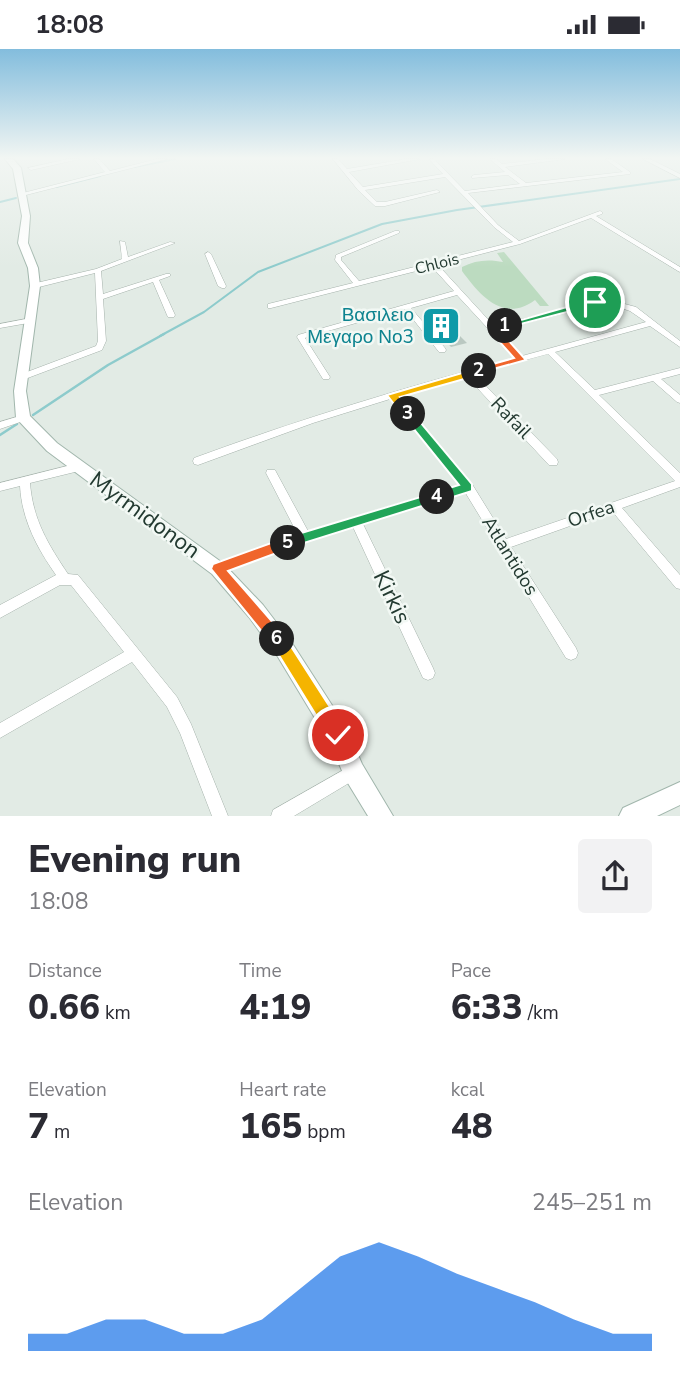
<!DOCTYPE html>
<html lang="en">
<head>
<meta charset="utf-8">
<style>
  :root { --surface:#fff; --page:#f2f2f3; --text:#2b2b33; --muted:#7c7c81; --accent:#1a73e8 }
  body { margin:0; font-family:"Nunito Sans",sans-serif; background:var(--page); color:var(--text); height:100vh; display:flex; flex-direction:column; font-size:26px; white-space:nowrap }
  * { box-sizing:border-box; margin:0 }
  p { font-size:23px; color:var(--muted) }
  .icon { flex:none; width:38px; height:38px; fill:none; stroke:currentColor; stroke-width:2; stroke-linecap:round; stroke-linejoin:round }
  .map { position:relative; height:767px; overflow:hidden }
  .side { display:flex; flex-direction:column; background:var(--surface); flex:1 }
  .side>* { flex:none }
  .pin { position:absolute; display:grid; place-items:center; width:60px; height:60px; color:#fff; margin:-30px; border:4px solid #fff; border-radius:50%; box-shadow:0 2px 7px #0007 }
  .km { position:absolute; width:35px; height:35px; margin:-18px; border-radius:50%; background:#222; color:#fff; font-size:19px; line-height:35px; text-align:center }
  .round { display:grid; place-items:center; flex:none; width:74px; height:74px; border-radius:7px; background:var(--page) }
  .headline { display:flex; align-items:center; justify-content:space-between; height:119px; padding:0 28px }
  h1 { font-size:38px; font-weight:800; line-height:52px }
  .metrics { display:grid; grid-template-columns:repeat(3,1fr); gap:10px; height:119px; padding:7px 28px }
  .metrics div { display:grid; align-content:center }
  .metrics b { font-size:35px; font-weight:800 }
  .metrics small { font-size:19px; font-weight:400 }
  .metrics p { font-size:19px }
  .chart { height:196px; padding:14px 28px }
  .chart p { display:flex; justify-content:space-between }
  .chart svg { width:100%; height:126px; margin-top:7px; fill:var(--accent); opacity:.7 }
  .status { display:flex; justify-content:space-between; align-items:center; height:49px; padding:0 35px; background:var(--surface); direction:ltr }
  .status svg { height:19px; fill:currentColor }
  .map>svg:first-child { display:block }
  .green { fill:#bcdbc0 }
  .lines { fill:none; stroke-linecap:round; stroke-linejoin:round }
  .stream-far1 { stroke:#8dcbcc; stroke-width:2 }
  .stream { stroke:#8dcbcc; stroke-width:2.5 }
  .building { fill:#bac8c1 }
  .street-casing { stroke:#a5b2ab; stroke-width:1 }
  .secondary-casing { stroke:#a1b6ac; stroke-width:2 }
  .street { fill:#fff; fill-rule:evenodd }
  .secondary { fill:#fff; fill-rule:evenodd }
  .split-1 { fill:#22a559; stroke:#fff; stroke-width:2 }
  .split-2 { fill:#f0652b; stroke:#fff; stroke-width:2 }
  .split-3 { fill:#f5b400; stroke:#fff; stroke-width:2 }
  .split-4 { fill:#22a559; stroke:#fff; stroke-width:2 }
  .split-5 { fill:#22a559; stroke:#fff; stroke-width:2 }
  .split-6 { fill:#f0652b; stroke:#fff; stroke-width:2 }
  .split-7 { fill:#f5b400; stroke:#fff; stroke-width:2 }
  .labels { text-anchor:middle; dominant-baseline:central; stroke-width:5; stroke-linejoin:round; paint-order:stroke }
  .far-street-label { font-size:16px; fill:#233a31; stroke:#f2f8f4 }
  .culture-label { font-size:19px; fill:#0d838f; stroke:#f2f8f4; text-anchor:end }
  .street-label { font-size:19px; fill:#233a31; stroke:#f2f8f4 }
  .near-street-label { font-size:23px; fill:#233a31; stroke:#f2f8f4 }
</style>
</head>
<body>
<div class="status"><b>18:08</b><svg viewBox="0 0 49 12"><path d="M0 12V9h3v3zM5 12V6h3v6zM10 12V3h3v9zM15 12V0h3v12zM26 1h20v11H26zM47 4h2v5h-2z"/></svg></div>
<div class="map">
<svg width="680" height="767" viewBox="0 0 680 767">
  <rect width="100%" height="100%" fill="#e2ebe5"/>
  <path class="green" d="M504 203 549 257H540L535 251C503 275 479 245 462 222V218C475 211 489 210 503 213L497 204Z"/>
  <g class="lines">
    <g class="stream-far1">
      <path d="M134 118 175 110"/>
      <path d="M56 138 100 127"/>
      <path d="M0 153 16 149"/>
      <path d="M160 287 204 263 258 223 382 175 457 161 680 130"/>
    </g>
    <g class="stream">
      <path d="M33 366 108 316 164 285"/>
      <path d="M0 386 17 375"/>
    </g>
  </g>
  <path class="building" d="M444 270 458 285 467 294 451 298 429 274Z"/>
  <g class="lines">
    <g class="street-casing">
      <g id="street">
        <path d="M68 110H80L31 121 28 119Z"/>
        <path d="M94 110H99L110 122 157 110H167L22 147 19 145 105 123Z"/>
        <path d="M333 110H338L347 120 406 110H420L349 123 363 138 443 125 429 110H434L465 142 520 135 508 126 472 129V127L474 126 505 123 490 110H496L502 115 546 110H565L505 118 526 134 623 123 605 110H611L630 123V125L468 144 498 176 519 192 600 162 602 163V165L596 167 680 218V223L678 222 591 169 520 195 438 216 494 277 606 250 636 258 680 292V298L650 277 555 303 595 341 680 319V325L661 330 680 346V354L677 353 653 332 599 346 680 424V438L622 459 680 526V540L676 539 612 462 511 498 576 599 578 604 576 609 571 611 566 609 465 443 363 475 433 619 435 624 433 629 428 631 423 629 353 478 307 492 218 525 214 524 212 520 214 516 298 486 266 424 267 421H275L308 482 460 436 390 350 313 374 198 416 194 415 193 412 194 409C300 370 406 338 515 309L457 246 411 259 445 299 446 301 445 303H439L405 260 307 288 305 289 330 328 329 330H323L297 288 298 286 454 242 432 218 271 259H268V255L353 234 335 211 336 206 395 182H399V184L341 208V211L359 232 513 193 494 178 445 128 365 141 377 153H385L437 141 440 143 385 157H375L358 141ZM606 254 630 262 646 273 522 307 498 281ZM548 305 675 432 506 490 472 435 398 347 467 328 549 416H557L558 413 557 410 474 325Z"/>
        <path d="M643 110H650L680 125V129Z"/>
        <path d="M120 192 125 193 128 208 170 193 175 194 101 222 103 245 166 225H170V227L159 231 175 266 174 268H168L167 266 153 233 103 250 106 292 102 301 25 330H19L18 328 19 326 96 297 98 292 95 224 35 239 31 237 32 235 96 220 122 210Z"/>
        <path d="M208 203 211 205 226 237 225 239H222L218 237 205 205Z"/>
        <path d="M31 269 35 271 34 273 0 279V275Z"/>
        <path d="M23 366 26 367 28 369 26 371 0 380V373Z"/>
        <path d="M79 414 83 415 84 418 83 421 30 434C33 471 48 495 68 525L78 526 177 648 191 675 228 767H212L180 684 167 658 132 613 0 689V674L124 603 71 536H60L0 569V556L56 526C37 499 22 471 20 437L0 442V434Z"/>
        <path d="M354 715 359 718 362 723 359 728 294 767H271L273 761Z"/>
      </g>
    </g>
    <g class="secondary-casing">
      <g id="secondary">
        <path d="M5 110H13L21 119 30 167 28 194 38 219 40 237 26 342 30 367 57 394 224 515 263 556 292 594 346 678 362 715 393 767H368L346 731 330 694 278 608 249 568 212 525 47 402 16 369 14 342 30 237 28 219 18 194 22 167 13 120Z"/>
        <path d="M680 733V756L657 767H619L623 759Z"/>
      </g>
    </g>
    <use href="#street" class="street"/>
    <use href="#secondary" class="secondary"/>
  </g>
  <linearGradient id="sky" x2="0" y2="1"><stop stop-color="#83bddd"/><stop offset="0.5" stop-color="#f2f6f3"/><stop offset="1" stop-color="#f2f6f3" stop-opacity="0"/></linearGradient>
  <rect width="680" height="218" fill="url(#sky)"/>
  <path class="split-1" d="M595 250 598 251V255L505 279 500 277Z"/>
  <path class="split-2" d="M502 275 510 277 499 281 526 311 475 325V320L514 309 488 280Z"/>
  <path class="split-3" d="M479 319 482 320V325L400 348 413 365 411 368H404L387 346Z"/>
  <path class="split-4" d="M408 361 411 362 472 435V442L437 453 433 451V444L459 436 404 368 402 365Z"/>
  <path class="split-5" d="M437 443 443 448 441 451 288 499 281 494 288 488Z"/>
  <path class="split-6" d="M288 488 295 494 293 498 228 522 283 585 285 590 283 595 277 597 272 595 211 520 213 515Z"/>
  <path class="split-7" d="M277 582 283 585 344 680 347 686 344 692 338 695 332 692 272 595 269 590 272 585Z"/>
  <defs>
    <g id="building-square" transform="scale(2.0125)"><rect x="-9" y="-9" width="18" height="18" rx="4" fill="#0f9aa8" stroke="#f2f8f4"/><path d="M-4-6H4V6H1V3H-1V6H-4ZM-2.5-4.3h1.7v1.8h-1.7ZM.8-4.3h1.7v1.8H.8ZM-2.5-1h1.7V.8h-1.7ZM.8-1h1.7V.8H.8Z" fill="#fff"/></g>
  </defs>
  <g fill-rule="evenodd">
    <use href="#building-square" x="441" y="277"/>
  </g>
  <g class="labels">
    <g class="far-street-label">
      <text transform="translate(437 215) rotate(-14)">Chlois</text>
    </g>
    <g class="culture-label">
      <text x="414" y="266">Βασιλειο<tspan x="414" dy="22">Μεγαρο Νο3</tspan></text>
    </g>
    <g class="street-label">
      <text transform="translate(511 369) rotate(46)">Rafail</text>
      <text transform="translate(591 465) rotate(-19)">Orfea</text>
      <text transform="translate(510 507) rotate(58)">Atlantidos</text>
    </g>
    <g class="near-street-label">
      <text transform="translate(145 466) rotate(36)">Myrmidonon</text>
      <text transform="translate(392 548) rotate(64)">Kirkis</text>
    </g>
  </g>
</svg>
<div class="pin" style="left:595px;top:253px;background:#1e9e55"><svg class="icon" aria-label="arrive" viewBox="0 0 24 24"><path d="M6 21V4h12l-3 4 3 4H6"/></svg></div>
<div class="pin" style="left:338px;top:686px;background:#d93025"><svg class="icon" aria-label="check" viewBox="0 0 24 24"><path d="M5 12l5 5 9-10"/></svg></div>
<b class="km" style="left:505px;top:277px">1</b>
<b class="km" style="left:479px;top:322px">2</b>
<b class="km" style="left:408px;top:365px">3</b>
<b class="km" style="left:437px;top:448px">4</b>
<b class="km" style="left:288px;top:494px">5</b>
<b class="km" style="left:277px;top:590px">6</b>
</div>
<section class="side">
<div class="headline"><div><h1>Evening run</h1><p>18:08</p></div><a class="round"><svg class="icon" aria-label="share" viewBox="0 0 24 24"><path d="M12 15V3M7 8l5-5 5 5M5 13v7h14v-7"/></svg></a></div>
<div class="metrics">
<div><p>Distance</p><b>0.66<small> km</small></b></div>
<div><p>Time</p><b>4:19</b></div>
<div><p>Pace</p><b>6:33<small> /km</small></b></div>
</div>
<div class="metrics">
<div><p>Elevation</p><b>7<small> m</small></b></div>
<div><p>Heart rate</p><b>165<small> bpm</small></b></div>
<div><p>kcal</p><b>48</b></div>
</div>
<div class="chart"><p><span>Elevation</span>245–251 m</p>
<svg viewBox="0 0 160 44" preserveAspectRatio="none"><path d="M0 44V38L10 38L20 33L30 33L40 38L50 38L60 33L70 22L80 11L90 6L100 11L110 17L120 22L130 27L140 33L150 38L160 38V44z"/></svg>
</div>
</section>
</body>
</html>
